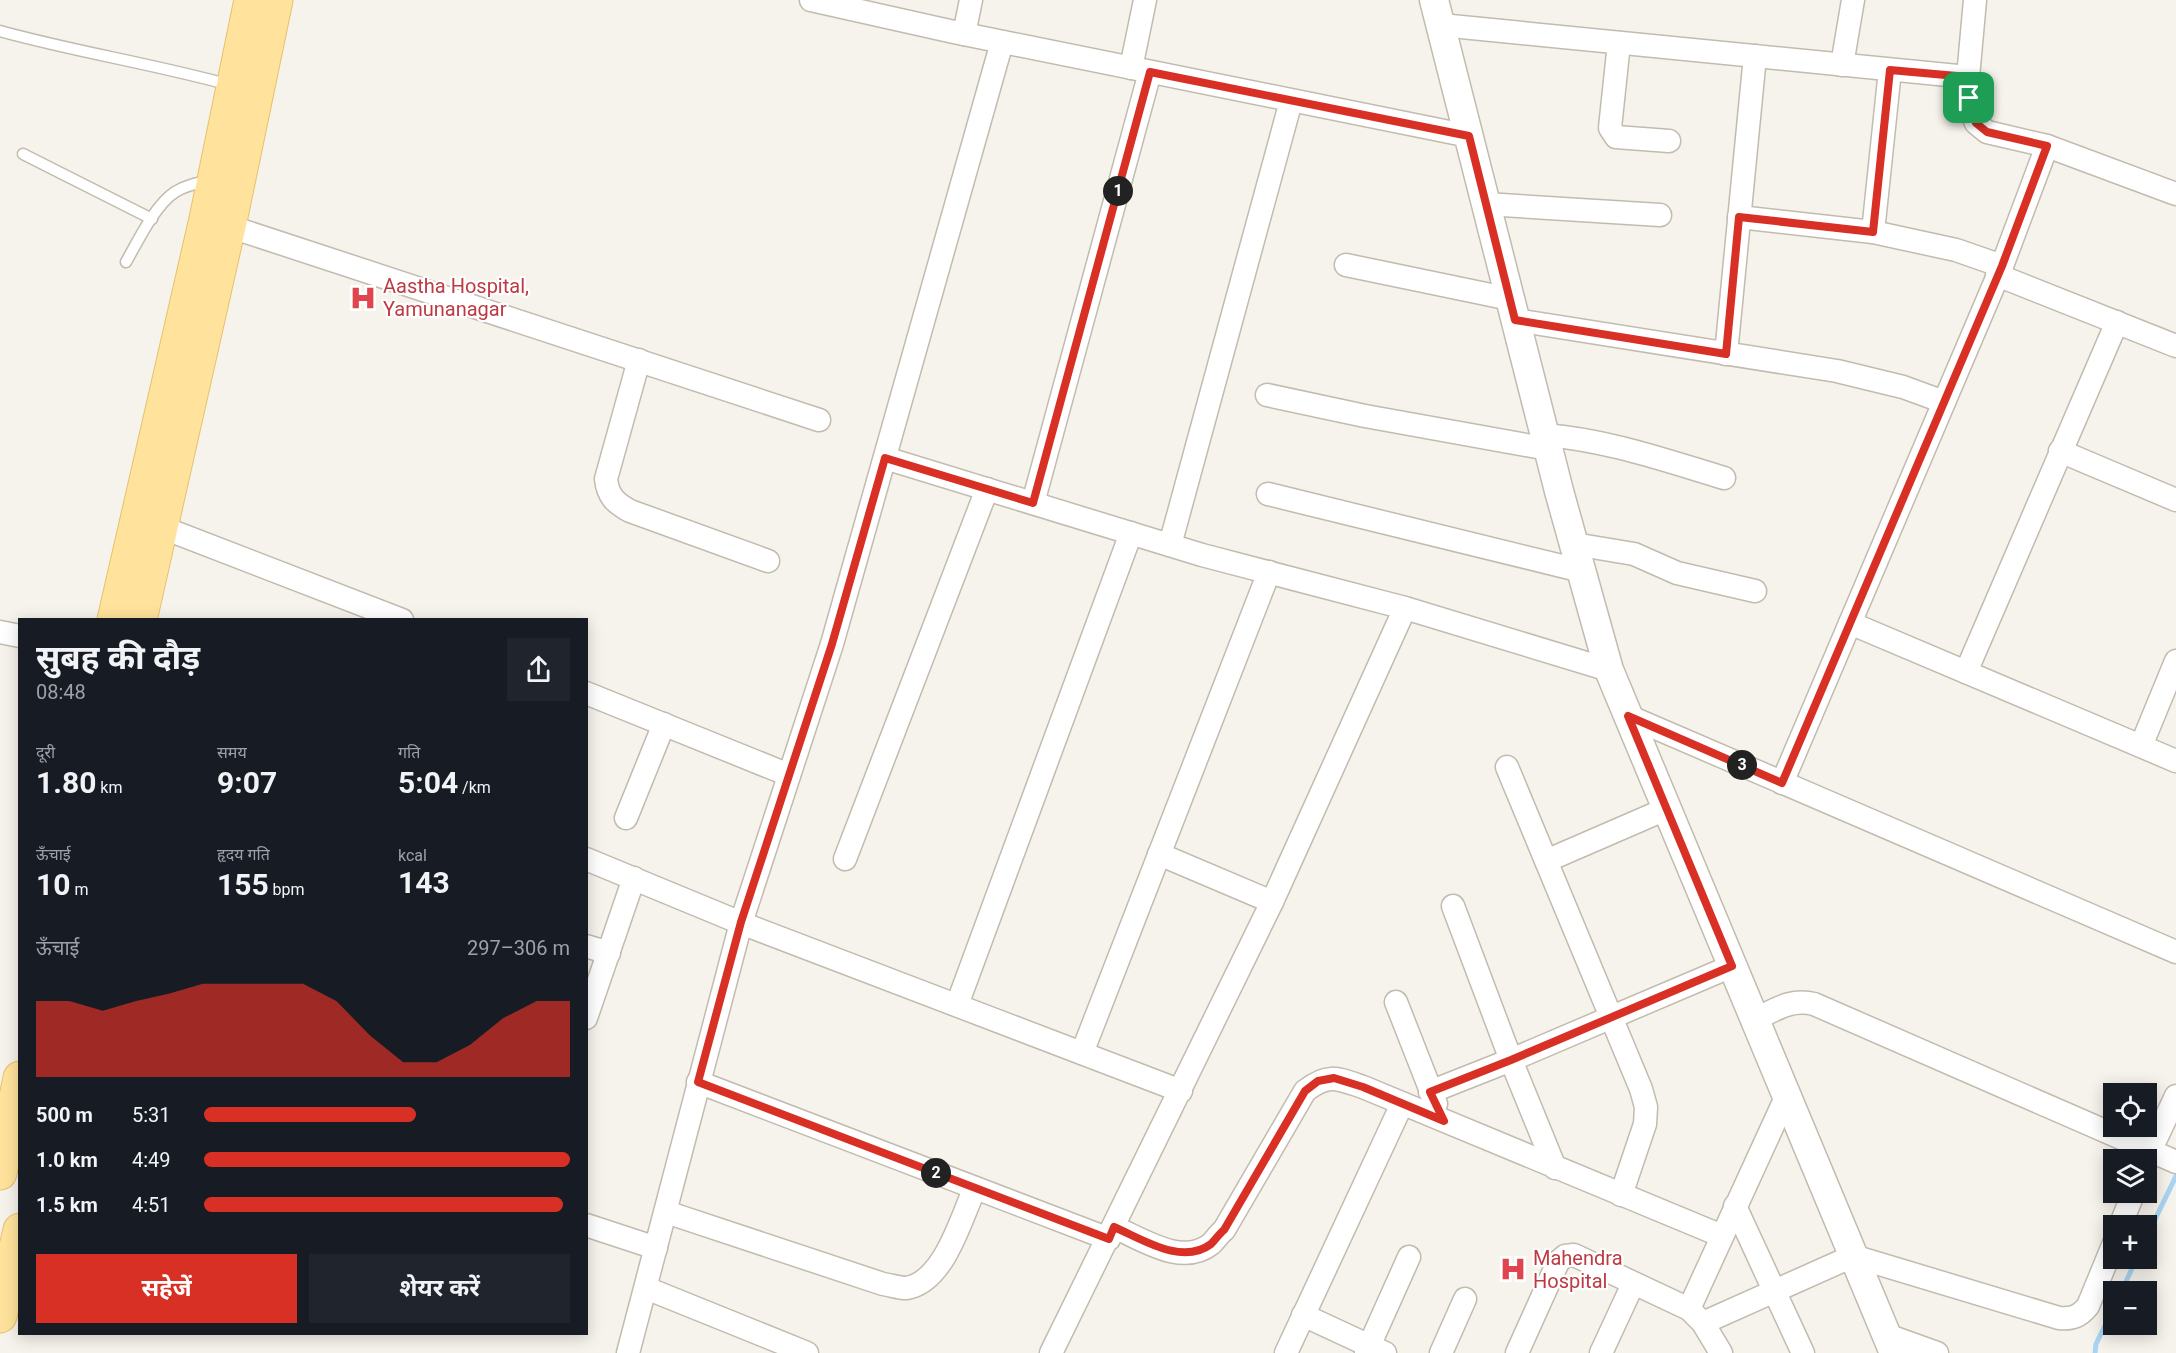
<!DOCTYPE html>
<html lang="hi">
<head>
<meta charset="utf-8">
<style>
  :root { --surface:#171b24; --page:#20242c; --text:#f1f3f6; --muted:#9ea1a6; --accent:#d93025 }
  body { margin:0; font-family:Roboto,"Noto Sans Devanagari",sans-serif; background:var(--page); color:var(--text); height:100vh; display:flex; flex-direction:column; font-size:22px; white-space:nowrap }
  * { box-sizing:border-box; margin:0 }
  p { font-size:20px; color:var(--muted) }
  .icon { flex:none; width:33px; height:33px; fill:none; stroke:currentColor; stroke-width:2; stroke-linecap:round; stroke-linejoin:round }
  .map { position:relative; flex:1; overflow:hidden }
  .panel { position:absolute; left:18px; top:618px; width:570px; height:717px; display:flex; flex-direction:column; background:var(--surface); border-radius:0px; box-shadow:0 3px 15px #0003 }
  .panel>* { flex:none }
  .fabs { position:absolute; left:2103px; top:1083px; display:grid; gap:12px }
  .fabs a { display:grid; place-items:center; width:54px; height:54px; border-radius:0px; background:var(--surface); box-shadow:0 3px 15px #0003; font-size:30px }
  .pin { position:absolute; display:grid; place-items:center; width:51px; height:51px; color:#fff; margin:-26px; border-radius:12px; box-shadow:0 3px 9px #0006 }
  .km { position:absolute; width:30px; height:30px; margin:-15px; border-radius:50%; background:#222; color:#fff; font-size:16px; line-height:30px; text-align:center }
  .round { display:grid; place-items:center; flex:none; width:63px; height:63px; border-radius:0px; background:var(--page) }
  .head { display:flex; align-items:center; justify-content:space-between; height:102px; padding:0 18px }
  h1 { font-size:33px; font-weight:700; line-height:45px }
  .figures { display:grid; grid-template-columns:repeat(3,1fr); gap:9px; height:102px; padding:6px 18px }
  .figures div { display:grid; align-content:center }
  .figures b { font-size:30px; font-weight:700 }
  .figures small { font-size:16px; font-weight:400 }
  .figures p { font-size:16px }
  .chart { height:168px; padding:12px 18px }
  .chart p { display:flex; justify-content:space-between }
  .chart svg { width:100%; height:108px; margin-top:6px; fill:var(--accent); opacity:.7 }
  .action { display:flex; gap:12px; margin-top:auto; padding:12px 18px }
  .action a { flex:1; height:69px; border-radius:0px; background:var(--accent); color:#fff; font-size:24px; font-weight:700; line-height:69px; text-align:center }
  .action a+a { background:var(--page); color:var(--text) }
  ul { padding:0 18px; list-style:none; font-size:20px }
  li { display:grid; grid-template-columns:96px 72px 1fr; align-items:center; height:45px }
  li i { height:15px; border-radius:8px; background:var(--accent) }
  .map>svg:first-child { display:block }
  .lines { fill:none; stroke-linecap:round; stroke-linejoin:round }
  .stream { stroke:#a9d4f2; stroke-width:5 }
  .service-casing { stroke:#c2bbae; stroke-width:13 }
  .minor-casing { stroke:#c2bbae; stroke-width:25 }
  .tertiary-casing { stroke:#c2bbae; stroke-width:31 }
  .primary-casing { stroke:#e6c16a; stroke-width:35 }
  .service { stroke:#fff; stroke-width:10 }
  .minor { stroke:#fff; stroke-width:22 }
  .tertiary { stroke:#fff; stroke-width:28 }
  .primary { stroke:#ffe39c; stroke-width:33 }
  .route-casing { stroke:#fff; stroke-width:12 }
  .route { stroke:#d93025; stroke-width:8 }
  .labels { text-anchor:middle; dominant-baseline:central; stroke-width:4.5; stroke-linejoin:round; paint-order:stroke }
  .health-label { font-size:20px; fill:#be3a42; stroke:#fff; text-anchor:start }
</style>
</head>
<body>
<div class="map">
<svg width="2176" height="1353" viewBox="0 0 2176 1353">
  <rect width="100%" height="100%" fill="#f6f3ec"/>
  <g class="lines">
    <g class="stream">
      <path d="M2146 1238 2176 1176"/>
      <path d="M2121 1292 2137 1258"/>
      <path d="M2095 1353 2096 1344 2114 1307"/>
    </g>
    <g class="service-casing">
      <g id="service">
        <path d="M0 31C76 52 154 64 230 85"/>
        <path d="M23 154 152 219"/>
        <path d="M126 262C138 241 155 205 175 192 186 185 198 183 211 180"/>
      </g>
    </g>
    <g class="minor-casing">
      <g id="minor">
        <path d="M811 0 954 32 1469 136"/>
        <path d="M1975 0 1968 77 1971 111 1976 123 1987 132 2047 146 2176 194"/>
        <path d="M1441 25 1968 77"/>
        <path d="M964 34 971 0"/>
        <path d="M1619 43 1610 128 1616 137 1669 141"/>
        <path d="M1842 65 1853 0"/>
        <path d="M1131 68 1145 0"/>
        <path d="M1486 204 1660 215"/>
        <path d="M1739 217 1873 232 1956 250 2002 266"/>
        <path d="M216 222 819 420"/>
        <path d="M1873 232 1890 70"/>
        <path d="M1346 265 1510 299"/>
        <path d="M1997 275 2176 346"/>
        <path d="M1515 320 1837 371 1903 387 1944 402"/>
        <path d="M1726 354 1755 56"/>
        <path d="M639 360 606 479C608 496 615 503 630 511L768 561"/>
        <path d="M1267 395 1365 416 1548 449"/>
        <path d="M1545 435C1607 440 1664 460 1724 478"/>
        <path d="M2060 451 2176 500"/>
        <path d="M885 458 1202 555 1405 608 1609 670"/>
        <path d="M1268 494 1582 571"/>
        <path d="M1033 503 1150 72"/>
        <path d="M161 527 402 620"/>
        <path d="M1574 544 1634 554 1677 573 1755 591"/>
        <path d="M1170 545 1291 101"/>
        <path d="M1850 623 2176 761"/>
        <path d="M0 632 20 636"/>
        <path d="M1966 672 2117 322"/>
        <path d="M586 693 789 775"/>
        <path d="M1628 716 2176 952"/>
        <path d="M2141 746 2176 661"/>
        <path d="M1507 767 1641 1089 1646 1107 1645 1124 1621 1195"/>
        <path d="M1782 783 2002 266 2047 146"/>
        <path d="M626 818 664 724"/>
        <path d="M1159 854 1272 902"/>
        <path d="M586 859 741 923 1181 1091"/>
        <path d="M845 859 987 489"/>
        <path d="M1546 861 1666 809"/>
        <path d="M1453 906 1511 1060 1555 1168"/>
        <path d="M586 946 609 953"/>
        <path d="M1396 1002 1436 1104"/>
        <path d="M957 1005 1131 533"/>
        <path d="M586 1018 634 878"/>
        <path d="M1754 1020C1775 1010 1791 998 1814 1004L2176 1162"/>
        <path d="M1082 1053 1269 572"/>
        <path d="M698 1082 1109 1239"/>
        <path d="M1430 1092 1511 1060 1732 966"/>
        <path d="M2146 1160 2176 1096"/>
        <path d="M1735 1206 1803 1353"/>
        <path d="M666 1212 883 1284C890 1285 899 1288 906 1288 944 1283 961 1218 975 1188"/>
        <path d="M586 1225 656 1248"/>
        <path d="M2120 1226 2134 1192"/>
        <path d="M1114 1227C1142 1239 1182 1267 1211 1244 1215 1240 1219 1234 1224 1230L1305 1091C1328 1073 1337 1078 1363 1087L1722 1236"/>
        <path d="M646 1288 807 1353"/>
        <path d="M1689 1309 1787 1095"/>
        <path d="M1303 1315 1385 1353"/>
        <path d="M1703 1323 1853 1256 2059 1318C2072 1319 2079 1317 2088 1306L2114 1243"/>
        <path d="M1887 1335 1937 1353"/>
        <path d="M628 1353 741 923 832 644 1002 42"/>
        <path d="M1051 1353 1272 902 1405 608"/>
        <path d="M1286 1353 1402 1104"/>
        <path d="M1366 1353 1409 1257"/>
        <path d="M1441 1353 1465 1299"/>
        <path d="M1517 1353 1558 1262 1565 1256 1574 1255 1689 1309 1703 1323 1721 1353"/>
        <path d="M1601 1353 1633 1284"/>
      </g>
    </g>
    <g class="tertiary-casing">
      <path id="tertiary" d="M1434 0 1559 491 1609 670 1894 1353"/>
    </g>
    <g class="primary-casing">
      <g id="primary">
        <path d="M114 620 206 219 251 0"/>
        <path d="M140 620 229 226 276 0"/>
        <path d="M0 1173 20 1078"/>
        <path d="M0 1316 20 1230"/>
      </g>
    </g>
    <use href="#service" class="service"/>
    <use href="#minor" class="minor"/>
    <use href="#tertiary" class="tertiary"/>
    <use href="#primary" class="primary"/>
  </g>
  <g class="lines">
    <g class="route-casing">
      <path id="route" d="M1890 70 1968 77 1971 111 1976 123 1987 132 2047 146 2002 266 1782 783 1628 716 1732 966 1511 1060 1430 1092 1444 1121 1363 1087 1334 1078 1318 1081 1305 1091 1224 1230C1219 1234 1215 1240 1211 1244 1182 1266 1142 1239 1114 1227L1109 1239 698 1082 741 922 832 644 885 458 1033 503 1150 72 1469 136 1515 320 1726 354 1739 217 1873 232Z"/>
    </g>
    <use href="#route" class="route"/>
  </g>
  <defs>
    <g id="hospital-bare" transform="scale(2.07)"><path d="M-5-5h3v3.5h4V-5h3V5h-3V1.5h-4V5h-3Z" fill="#e0444e" stroke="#fff" stroke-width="2.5" paint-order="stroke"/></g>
  </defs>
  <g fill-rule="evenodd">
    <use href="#hospital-bare" x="363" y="298"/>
    <use href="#hospital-bare" x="1513" y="1269"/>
  </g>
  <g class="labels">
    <g class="health-label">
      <text x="383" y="286">Aastha Hospital,<tspan x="383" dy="23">Yamunanagar</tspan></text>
      <text x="1533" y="1258">Mahendra<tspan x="1533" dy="23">Hospital</tspan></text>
    </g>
  </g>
</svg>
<div class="fabs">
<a><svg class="icon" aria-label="locate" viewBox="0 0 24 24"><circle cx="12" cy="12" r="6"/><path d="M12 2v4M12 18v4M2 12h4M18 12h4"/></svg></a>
<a><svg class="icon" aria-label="layers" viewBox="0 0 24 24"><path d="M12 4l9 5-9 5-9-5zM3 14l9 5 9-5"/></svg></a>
<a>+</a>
<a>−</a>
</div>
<div class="pin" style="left:1969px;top:98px;background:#1e9e55"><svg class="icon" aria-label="arrive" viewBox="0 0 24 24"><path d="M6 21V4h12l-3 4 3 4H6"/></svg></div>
<b class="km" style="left:1118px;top:191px">1</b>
<b class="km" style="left:936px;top:1173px">2</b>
<b class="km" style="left:1742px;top:765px">3</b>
<section class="panel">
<div class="head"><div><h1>सुबह की दौड़</h1><p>08:48</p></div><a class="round"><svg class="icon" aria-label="share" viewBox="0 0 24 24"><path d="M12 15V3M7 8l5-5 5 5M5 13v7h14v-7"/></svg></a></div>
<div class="figures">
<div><p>दूरी</p><b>1.80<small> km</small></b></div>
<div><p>समय</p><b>9:07</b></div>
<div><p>गति</p><b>5:04<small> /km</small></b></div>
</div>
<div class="figures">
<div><p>ऊँचाई</p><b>10<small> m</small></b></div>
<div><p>हृदय गति</p><b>155<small> bpm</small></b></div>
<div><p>kcal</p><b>143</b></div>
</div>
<div class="chart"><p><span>ऊँचाई</span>297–306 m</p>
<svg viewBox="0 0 160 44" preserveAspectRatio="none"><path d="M0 44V13L10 13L20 17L30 13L40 10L50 6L60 6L70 6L80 6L90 13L100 27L110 38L120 38L130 31L140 20L150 13L160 13V44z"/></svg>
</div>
<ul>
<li><b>500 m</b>5:31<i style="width:58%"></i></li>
<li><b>1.0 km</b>4:49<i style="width:100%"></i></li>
<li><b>1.5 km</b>4:51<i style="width:98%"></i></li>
</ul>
<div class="action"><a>सहेजें</a><a>शेयर करें</a></div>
</section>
</div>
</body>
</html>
